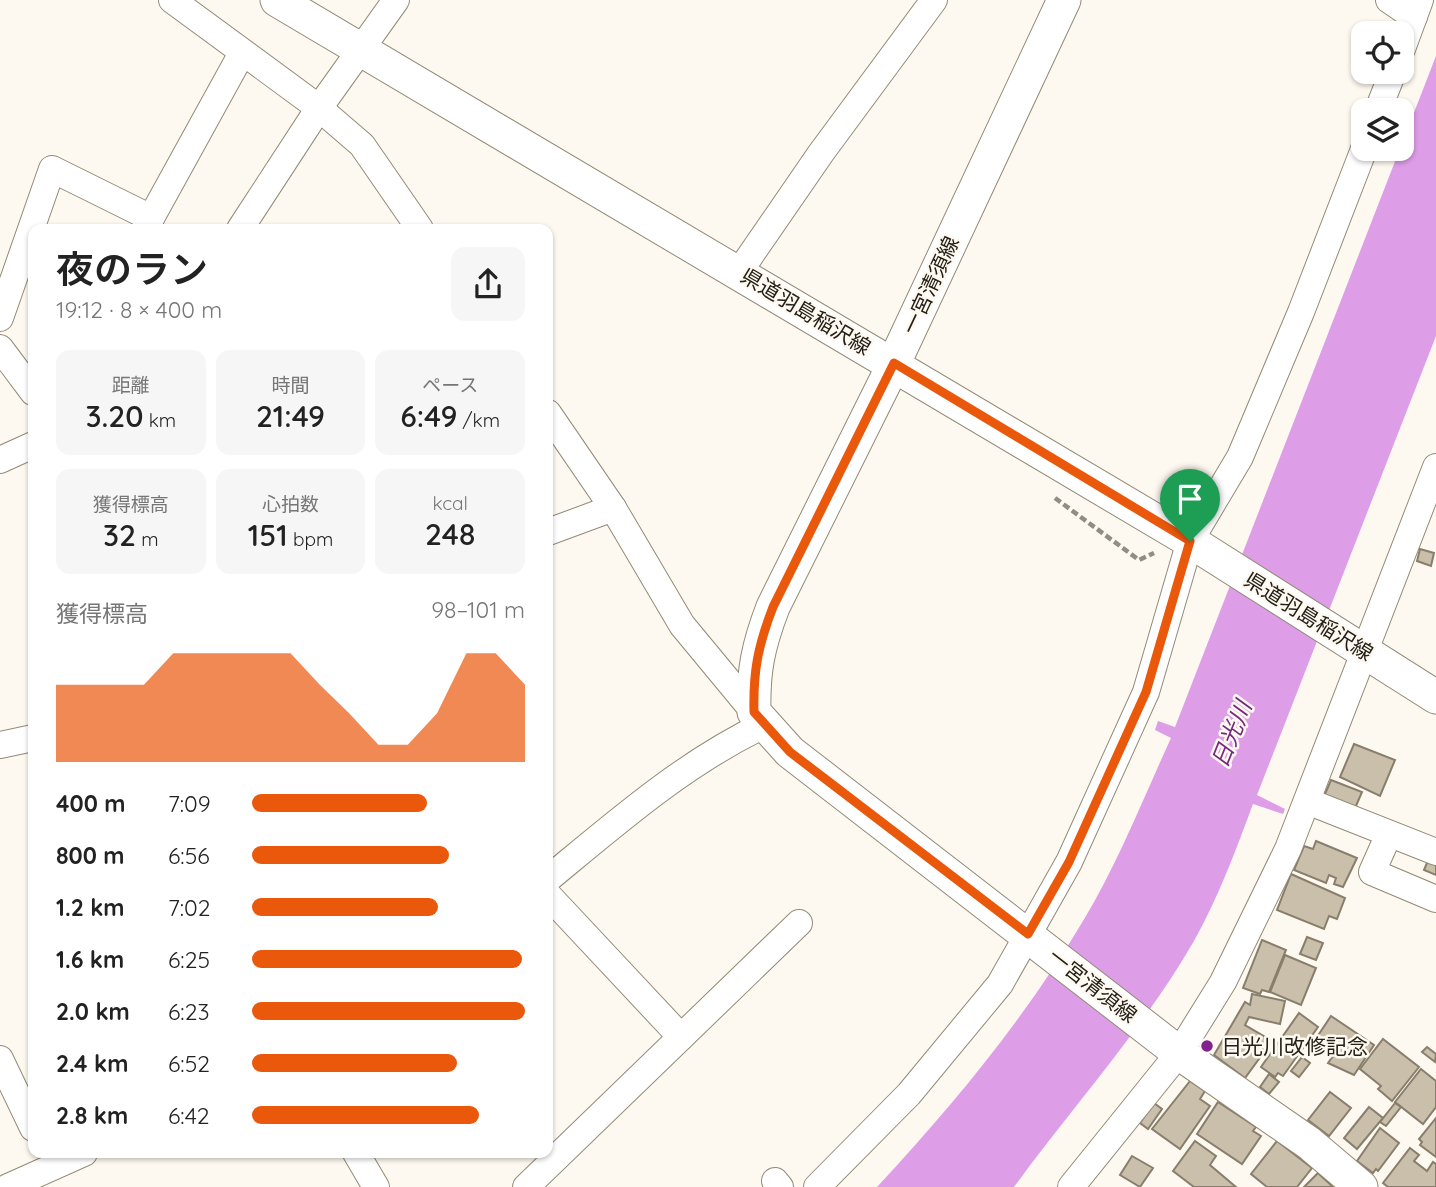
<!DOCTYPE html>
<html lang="ja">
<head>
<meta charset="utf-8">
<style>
  :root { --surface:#fff; --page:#f6f6f6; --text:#222; --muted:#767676; --accent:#ea580c }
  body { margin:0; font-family:Quicksand,"Noto Sans JP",sans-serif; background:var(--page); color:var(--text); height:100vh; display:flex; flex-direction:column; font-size:26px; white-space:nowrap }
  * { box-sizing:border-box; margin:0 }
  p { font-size:23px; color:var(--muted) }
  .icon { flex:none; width:38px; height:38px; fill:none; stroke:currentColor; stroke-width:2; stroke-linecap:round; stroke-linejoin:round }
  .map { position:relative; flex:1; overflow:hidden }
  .drawer { position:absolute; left:28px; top:224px; width:525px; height:934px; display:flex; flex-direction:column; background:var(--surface); border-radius:14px; box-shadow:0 2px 5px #0004 }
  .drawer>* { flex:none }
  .tools { position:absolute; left:1351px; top:21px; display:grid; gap:14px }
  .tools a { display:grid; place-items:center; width:63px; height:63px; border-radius:14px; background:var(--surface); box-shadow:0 2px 5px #0004; font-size:35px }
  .pin { position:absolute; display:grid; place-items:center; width:60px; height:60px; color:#fff; margin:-72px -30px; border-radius:50% 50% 50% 0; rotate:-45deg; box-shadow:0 0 7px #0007 }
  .pin .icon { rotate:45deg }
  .round { display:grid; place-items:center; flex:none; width:74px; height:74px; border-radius:14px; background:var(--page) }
  .headline { display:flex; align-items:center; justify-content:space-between; height:119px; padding:0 28px }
  h1 { font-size:38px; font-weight:600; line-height:52px }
  .stats { display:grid; grid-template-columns:repeat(3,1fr); gap:10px; height:119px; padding:7px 28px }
  .stats div { display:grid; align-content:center; border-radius:14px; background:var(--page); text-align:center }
  .stats b { font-size:30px; font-weight:600 }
  .stats small { font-size:19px; font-weight:400 }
  .stats p { font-size:19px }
  .chart { height:196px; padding:14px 28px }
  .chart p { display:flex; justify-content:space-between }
  .chart svg { width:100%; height:126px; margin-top:7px; fill:var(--accent); opacity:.7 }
  ul { padding:0 28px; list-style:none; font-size:23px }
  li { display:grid; grid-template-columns:112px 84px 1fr; align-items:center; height:52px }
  li i { height:18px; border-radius:9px; background:var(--accent) }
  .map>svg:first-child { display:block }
  .water { fill:#dd9ee7 }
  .building { fill:#c9bfaa; stroke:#887e6b; stroke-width:2 }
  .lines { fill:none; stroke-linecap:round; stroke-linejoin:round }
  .minor-casing { stroke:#948a76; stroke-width:28 }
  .major-casing { stroke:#948a76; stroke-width:35 }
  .path { stroke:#918d85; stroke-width:4.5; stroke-dasharray:7 3.5; stroke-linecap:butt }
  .minor { stroke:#fff; stroke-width:26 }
  .major { stroke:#fff; stroke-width:33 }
  .route-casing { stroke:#fff; stroke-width:14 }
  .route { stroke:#ea580c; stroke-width:9 }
  .poi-dot { fill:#81238f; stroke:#fdf9f0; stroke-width:2.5 }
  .labels { text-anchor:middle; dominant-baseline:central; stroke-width:5; stroke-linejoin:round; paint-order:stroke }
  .street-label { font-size:21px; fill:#242018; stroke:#fdf9f0 }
  .poi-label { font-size:21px; fill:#242018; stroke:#fdf9f0; text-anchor:start }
  .water-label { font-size:23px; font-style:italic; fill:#73297e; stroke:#fdf9f0 }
</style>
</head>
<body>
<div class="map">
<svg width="1436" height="1187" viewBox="0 0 1436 1187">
  <rect width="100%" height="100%" fill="#fdf9f0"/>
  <path class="water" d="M1436 56V336L1257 795 1285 809 1283 814 1253 804C1236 850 1218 898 1194 941 1143 1029 1074 1105 1014 1187H877C954 1104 1025 1018 1083 921 1118 863 1143 799 1171 738L1155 730 1158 721 1175 727Z"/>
  <g class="building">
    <path d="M1420 549 1434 553 1431 566 1417 561Z"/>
    <path d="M1354 744 1395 760 1380 796 1340 777Z"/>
    <path d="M1331 780 1362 792 1353 813 1322 801Z"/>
    <path d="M1316 841 1357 858 1343 887 1334 884 1336 878 1329 875 1326 883 1294 870 1304 846 1313 849Z"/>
    <path d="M1429 858 1436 861V875L1424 870Z"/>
    <path d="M1291 874 1345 898 1337 919 1329 916 1324 929 1277 910Z"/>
    <path d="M1307 937 1323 943 1316 960 1300 954Z"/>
    <path d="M1262 940 1286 950 1269 992 1262 990 1260 994 1243 988Z"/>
    <path d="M1285 955 1316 968 1301 1005 1270 992Z"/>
    <path d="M1252 994 1285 1001 1280 1024 1249 1017 1245 1025 1272 1041 1245 1078 1214 1055 1245 1002 1250 1005Z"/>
    <path d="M1299 1013 1318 1027 1283 1076 1278 1073 1275 1077 1261 1067Z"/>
    <path d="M1331 1016 1374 1045 1354 1075 1328 1063 1333 1056 1313 1043Z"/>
    <path d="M1383 1039 1419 1067 1392 1101 1378 1089 1381 1086 1360 1069Z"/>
    <path d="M1427 1047 1436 1054 1435 1062 1422 1052Z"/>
    <path d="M1302 1057 1310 1063 1299 1077 1291 1071Z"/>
    <path d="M1421 1069 1436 1081V1107L1423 1124 1395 1102Z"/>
    <path d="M1269 1074 1279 1082 1269 1094 1260 1087Z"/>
    <path d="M1190 1081 1205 1091 1200 1099 1210 1106 1180 1149 1152 1129Z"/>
    <path d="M1330 1092 1351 1108 1329 1136 1308 1120Z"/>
    <path d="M1218 1102 1256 1127 1253 1131 1261 1136 1242 1164 1197 1134Z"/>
    <path d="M1154 1103 1162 1109 1148 1129 1140 1123Z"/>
    <path d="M1395 1103 1401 1107 1386 1126 1380 1122Z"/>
    <path d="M1369 1107 1383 1118 1357 1149 1344 1138Z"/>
    <path d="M1436 1118V1157L1420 1145 1422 1142 1419 1139Z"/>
    <path d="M1380 1128 1399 1143 1378 1171 1376 1169 1373 1173 1357 1161Z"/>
    <path d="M1195 1141 1216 1156 1210 1165 1236 1187H1194L1173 1171Z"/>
    <path d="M1277 1141 1312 1168 1297 1187H1267L1251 1174Z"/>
    <path d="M1410 1148 1419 1155 1414 1161 1427 1171 1433 1162 1436 1164V1187H1388L1383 1183Z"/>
    <path d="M1132 1156 1153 1168 1140 1187 1120 1175Z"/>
    <path d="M1318 1173 1333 1187H1304Z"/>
  </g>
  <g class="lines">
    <g class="minor-casing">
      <g id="minor">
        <path d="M172 0 319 108 362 145 420 229"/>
        <path d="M1389 0 1414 17"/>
        <path d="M1402 49 1420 0"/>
        <path d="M1378 110 1393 72"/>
        <path d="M145 229 242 53"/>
        <path d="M240 229 319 108 396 0"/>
        <path d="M739 272 821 153 934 0"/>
        <path d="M0 318 52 169 151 218"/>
        <path d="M0 348 33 392"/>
        <path d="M548 413 613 508 682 625 754 712"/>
        <path d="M0 460 33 445"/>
        <path d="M548 532 613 508"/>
        <path d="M0 745 33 738"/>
        <path d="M1307 801 1436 852"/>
        <path d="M1389 834 1372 872 1436 899"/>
        <path d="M548 879C617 822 684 763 766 724"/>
        <path d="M548 895 681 1037"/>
        <path d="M0 1059 33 1128"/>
        <path d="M356 1153 376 1187"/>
        <path d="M775 1181 780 1187"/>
        <path d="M8 1187 84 1153"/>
        <path d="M526 1187 799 923"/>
        <path d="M817 1187 909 1094 1000 984 1069 862 1146 692 1190 541 1240 457 1301 312 1364 149"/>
        <path d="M1071 1187 1179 1053 1223 982 1288 849 1436 467"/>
      </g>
    </g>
    <g class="major-casing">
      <g id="major">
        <path d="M277 0 1190 541 1436 697"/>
        <path d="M1064 0 886 380 773 607C758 646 753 671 754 712L790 752 1179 1053 1309 1143 1361 1187"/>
      </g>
    </g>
    <path class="path" d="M1055 498 1139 560 1154 553"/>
    <use href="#minor" class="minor"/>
    <use href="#major" class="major"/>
  </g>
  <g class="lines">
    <g class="route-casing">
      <path id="route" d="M894 363 1190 541 1146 692 1069 862 1028 934 790 752 754 712C753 671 758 646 773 607Z"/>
    </g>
    <use href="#route" class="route"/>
  </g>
  <circle class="poi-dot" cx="1207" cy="1046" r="7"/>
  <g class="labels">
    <g class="street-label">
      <text transform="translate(930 285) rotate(-65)">一宮清須線</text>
      <text transform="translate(806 311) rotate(31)">県道羽島稲沢線</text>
      <text transform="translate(1309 616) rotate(32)">県道羽島稲沢線</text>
      <text transform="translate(1093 985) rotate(38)">一宮清須線</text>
    </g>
    <g class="poi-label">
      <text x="1221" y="1046">日光川改修記念</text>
    </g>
    <g class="water-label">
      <text transform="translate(1231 734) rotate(-68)">日光川</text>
    </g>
  </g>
</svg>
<div class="tools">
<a><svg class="icon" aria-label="locate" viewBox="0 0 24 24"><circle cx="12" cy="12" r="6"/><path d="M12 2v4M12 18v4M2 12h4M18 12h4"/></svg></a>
<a><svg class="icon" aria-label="layers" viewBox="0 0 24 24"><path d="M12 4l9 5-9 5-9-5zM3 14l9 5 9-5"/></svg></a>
</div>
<div class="pin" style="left:1190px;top:541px;background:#1e9e55"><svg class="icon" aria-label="arrive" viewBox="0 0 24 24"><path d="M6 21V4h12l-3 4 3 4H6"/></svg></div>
<section class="drawer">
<div class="headline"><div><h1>夜のラン</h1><p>19:12 · 8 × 400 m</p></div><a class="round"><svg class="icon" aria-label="share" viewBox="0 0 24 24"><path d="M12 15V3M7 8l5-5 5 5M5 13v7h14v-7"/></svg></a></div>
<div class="stats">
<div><p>距離</p><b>3.20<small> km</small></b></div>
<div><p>時間</p><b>21:49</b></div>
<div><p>ペース</p><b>6:49<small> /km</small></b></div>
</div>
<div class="stats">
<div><p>獲得標高</p><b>32<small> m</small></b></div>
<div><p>心拍数</p><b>151<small> bpm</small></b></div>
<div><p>kcal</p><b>248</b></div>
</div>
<div class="chart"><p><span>獲得標高</span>98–101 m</p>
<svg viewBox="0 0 160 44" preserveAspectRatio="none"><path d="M0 44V17L10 17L20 17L30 17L40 6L50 6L60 6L70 6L80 6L90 17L100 27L110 38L120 38L130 27L140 6L150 6L160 17V44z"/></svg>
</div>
<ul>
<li><b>400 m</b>7:09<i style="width:64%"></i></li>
<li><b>800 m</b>6:56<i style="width:72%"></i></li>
<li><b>1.2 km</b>7:02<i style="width:68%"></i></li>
<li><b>1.6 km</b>6:25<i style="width:99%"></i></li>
<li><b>2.0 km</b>6:23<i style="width:100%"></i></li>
<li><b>2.4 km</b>6:52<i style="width:75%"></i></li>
<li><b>2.8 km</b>6:42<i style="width:83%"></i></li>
</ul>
</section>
</div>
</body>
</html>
